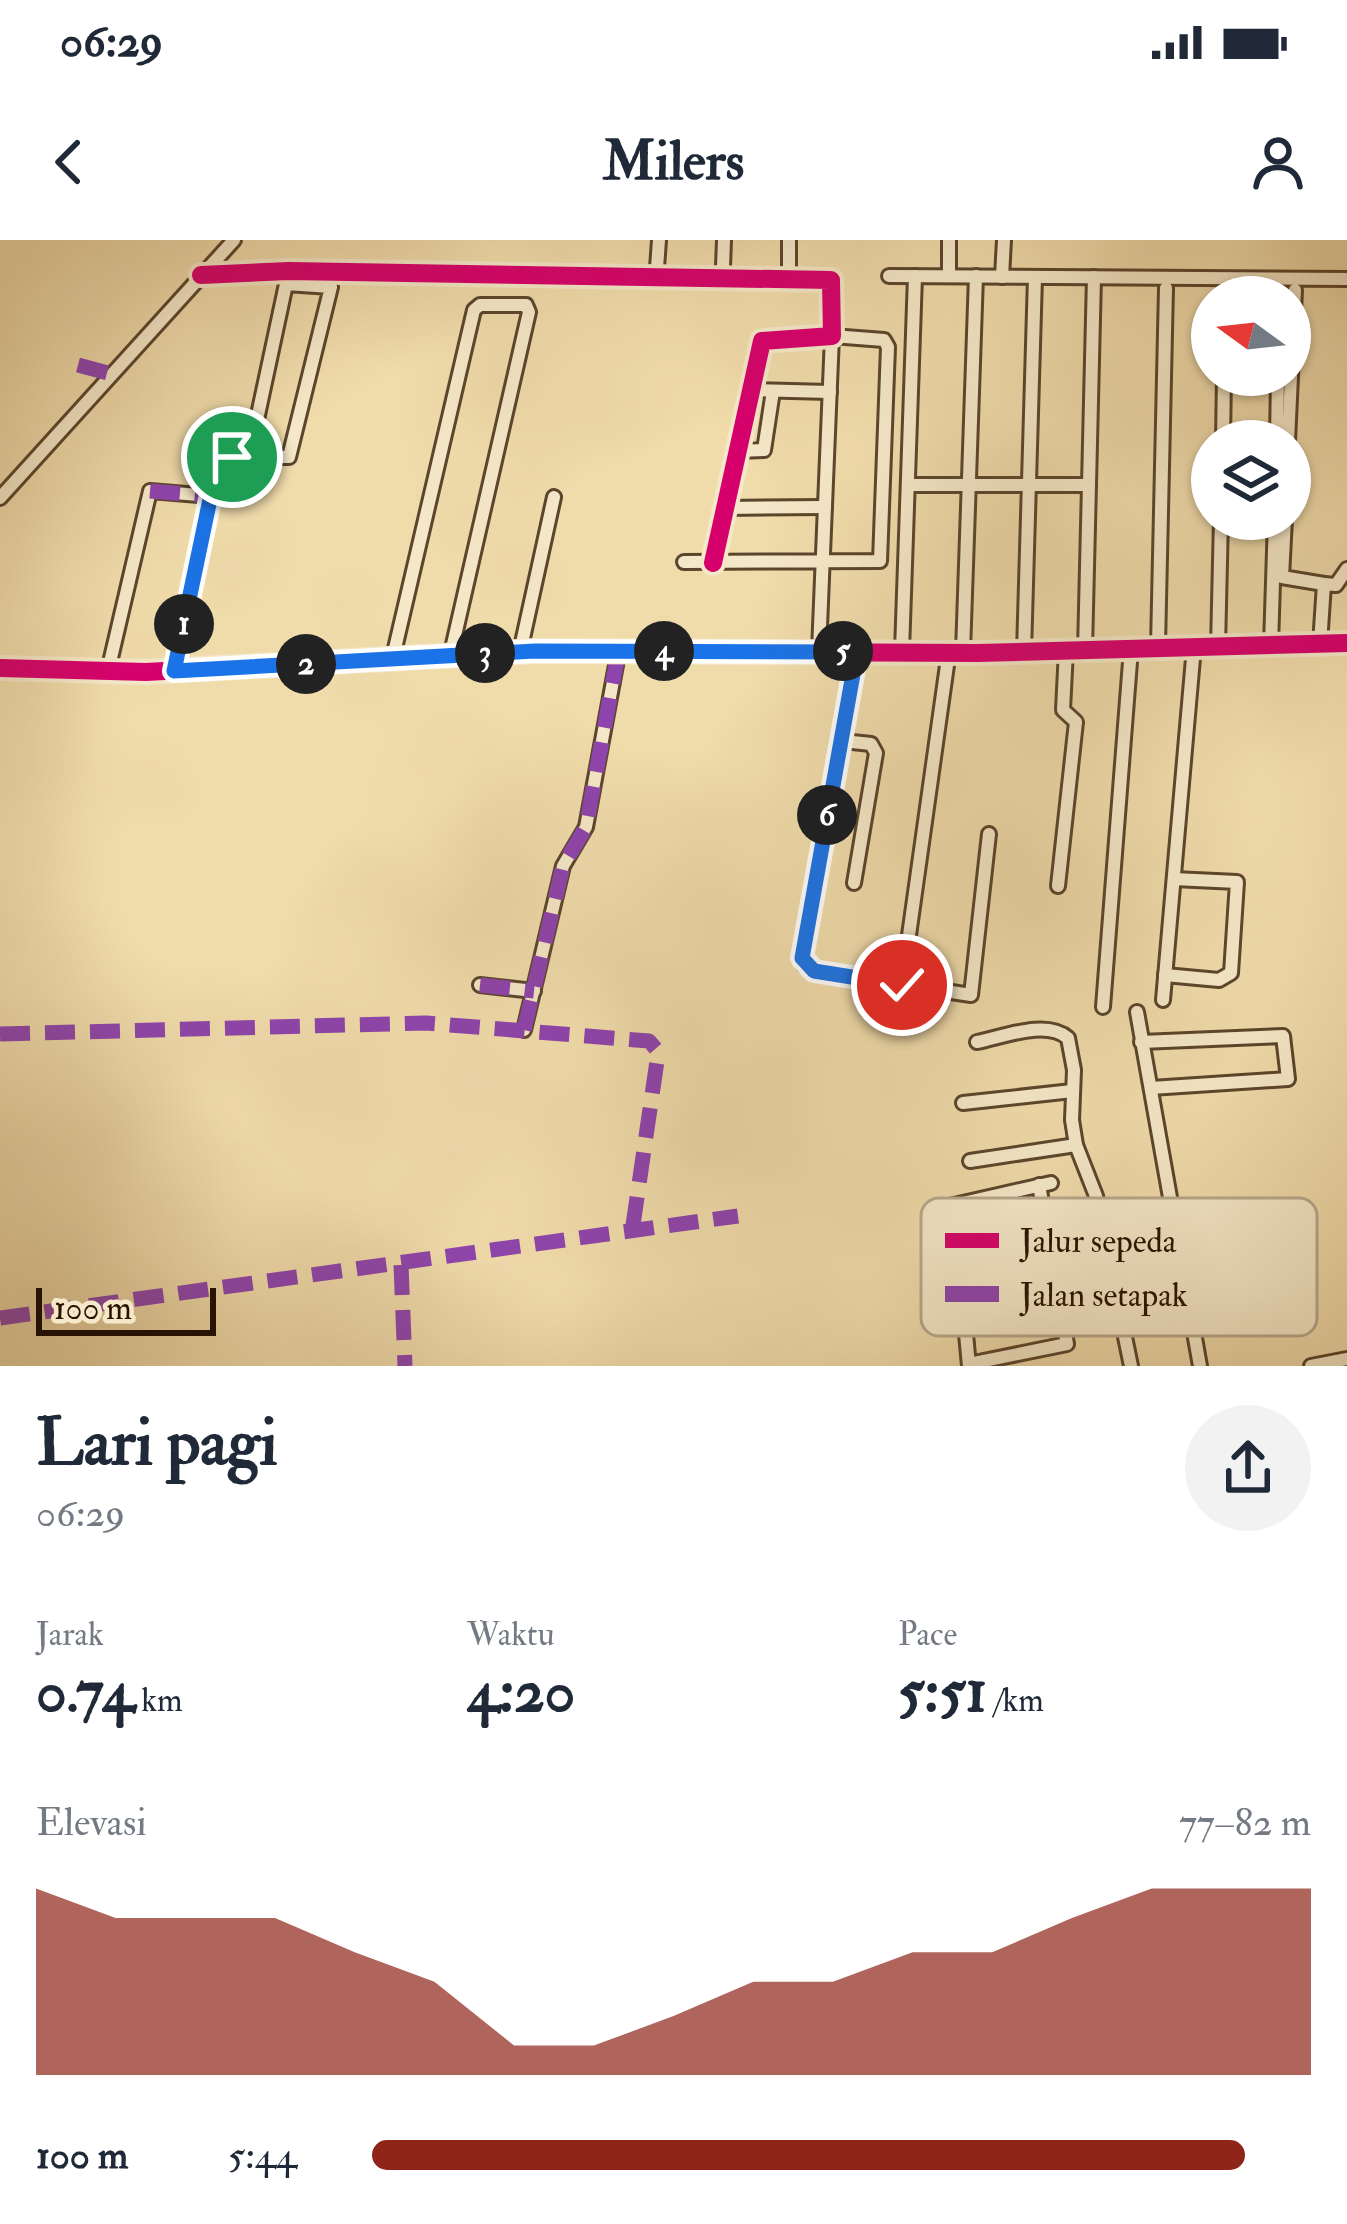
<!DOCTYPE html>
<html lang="id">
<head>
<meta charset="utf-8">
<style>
  :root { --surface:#fff; --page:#f2f2f3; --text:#1f2937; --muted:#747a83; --accent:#8f2418 }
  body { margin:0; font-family:"IM FELL Double Pica",serif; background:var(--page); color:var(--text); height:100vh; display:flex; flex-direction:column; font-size:45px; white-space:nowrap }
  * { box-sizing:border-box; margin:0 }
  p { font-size:39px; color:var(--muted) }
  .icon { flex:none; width:66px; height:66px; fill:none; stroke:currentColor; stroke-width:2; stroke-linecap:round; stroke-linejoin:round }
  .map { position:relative; height:1126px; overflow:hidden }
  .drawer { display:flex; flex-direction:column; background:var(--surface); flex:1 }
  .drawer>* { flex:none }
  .needle { width:78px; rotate:285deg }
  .tools { position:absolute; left:1191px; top:36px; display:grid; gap:24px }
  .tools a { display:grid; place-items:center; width:120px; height:120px; border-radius:50%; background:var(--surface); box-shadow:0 3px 9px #0004; font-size:60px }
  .scale { position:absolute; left:36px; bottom:30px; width:180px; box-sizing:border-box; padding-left:12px; border:6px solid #291302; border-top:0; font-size:33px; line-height:42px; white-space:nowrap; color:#291302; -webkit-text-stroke:9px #f5e8c8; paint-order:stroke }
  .pin { position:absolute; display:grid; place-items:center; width:102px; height:102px; color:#fff; margin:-51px; border:6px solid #fff; border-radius:50%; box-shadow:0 3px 12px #0007 }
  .km { position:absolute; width:60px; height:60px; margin:-30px; border-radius:50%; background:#222; color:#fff; font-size:33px; line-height:60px; text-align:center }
  .round { display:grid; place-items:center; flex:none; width:126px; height:126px; border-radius:63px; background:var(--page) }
  .overview { display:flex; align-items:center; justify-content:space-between; height:204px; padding:0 36px }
  h1 { font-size:66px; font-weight:800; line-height:90px }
  .stats { display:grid; grid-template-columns:repeat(3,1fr); gap:18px; height:204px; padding:12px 36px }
  .stats div { display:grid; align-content:center }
  .stats b { font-size:60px; font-weight:800 }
  .stats small { font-size:33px; font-weight:400 }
  .stats p { font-size:33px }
  .chart { height:336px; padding:24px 36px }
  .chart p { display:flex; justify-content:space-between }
  .chart svg { width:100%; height:216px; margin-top:12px; fill:var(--accent); opacity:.7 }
  ul { padding:0 36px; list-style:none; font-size:39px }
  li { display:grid; grid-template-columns:192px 144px 1fr; align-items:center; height:90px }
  li i { height:30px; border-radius:15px; background:var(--accent) }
  .status { display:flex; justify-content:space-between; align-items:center; height:84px; padding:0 60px; background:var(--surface); direction:ltr }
  .status svg { height:33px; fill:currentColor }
  header { display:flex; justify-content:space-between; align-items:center; height:156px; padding:0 36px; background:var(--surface); font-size:54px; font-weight:800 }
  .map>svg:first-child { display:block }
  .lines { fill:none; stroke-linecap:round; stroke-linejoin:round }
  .street-casing { stroke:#5b452c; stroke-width:18 }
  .street { stroke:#f5e8c8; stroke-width:12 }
  .quiet { stroke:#8e44ad; stroke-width:15; stroke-dasharray:30 15; stroke-linecap:butt }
  .cycleway-casing { stroke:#f5e8c8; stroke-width:26 }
  .cycleway { stroke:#d6006c; stroke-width:18 }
  .route-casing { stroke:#fff; stroke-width:24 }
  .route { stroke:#1a73e8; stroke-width:15 }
  .key { fill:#f5e8c8; stroke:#b8a88d; stroke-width:3 }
  .key-label { font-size:33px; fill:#291302 }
</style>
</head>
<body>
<div class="status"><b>06:29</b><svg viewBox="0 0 49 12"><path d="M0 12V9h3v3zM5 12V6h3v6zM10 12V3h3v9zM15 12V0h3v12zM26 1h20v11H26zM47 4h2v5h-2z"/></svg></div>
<header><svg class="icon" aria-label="back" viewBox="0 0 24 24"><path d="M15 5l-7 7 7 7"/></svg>Milers<svg class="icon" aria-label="person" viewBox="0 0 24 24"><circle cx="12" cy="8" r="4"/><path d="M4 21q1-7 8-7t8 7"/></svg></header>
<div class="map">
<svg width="1347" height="1126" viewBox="0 0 1347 1126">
  <rect width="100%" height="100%" fill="#f0dbab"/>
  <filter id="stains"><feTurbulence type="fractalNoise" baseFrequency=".00167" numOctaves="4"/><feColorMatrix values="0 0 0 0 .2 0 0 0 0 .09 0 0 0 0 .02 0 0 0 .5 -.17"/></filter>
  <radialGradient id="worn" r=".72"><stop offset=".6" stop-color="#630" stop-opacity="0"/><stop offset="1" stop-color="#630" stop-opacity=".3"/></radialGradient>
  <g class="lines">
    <g class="street-casing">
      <g id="street">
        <path d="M789 26V0"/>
        <path d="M723 27 724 0"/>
        <path d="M657 28 659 0"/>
        <path d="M201 35 289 31 831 40 832 96 762 101 713 323"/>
        <path d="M949 35V0"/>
        <path d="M889 36 1347 39"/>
        <path d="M1002 37 1004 0"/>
        <path d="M1226 57V51"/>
        <path d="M1280 57V51"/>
        <path d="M751 150 830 152"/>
        <path d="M1223 201 1224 135"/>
        <path d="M1277 201 1278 135"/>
        <path d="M1288 201 1295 50"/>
        <path d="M737 211 764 210 773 151"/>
        <path d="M908 245H1089"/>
        <path d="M0 258 234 0"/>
        <path d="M724 268 825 267"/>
        <path d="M1285 279 1282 337 1324 344"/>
        <path d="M684 322 880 321 888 107 884 100 832 96 819 411"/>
        <path d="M1320 404 1324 344 1336 345 1347 329"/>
        <path d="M1271 405 1275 279"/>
        <path d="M1158 406 1166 48"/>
        <path d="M1218 407 1221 279"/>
        <path d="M1085 410 1094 37"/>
        <path d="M857 411 802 710 804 725 814 731 971 755 989 594"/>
        <path d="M902 411 915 36"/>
        <path d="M520 412 554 257"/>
        <path d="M963 412 976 36"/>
        <path d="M1024 412 1035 37"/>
        <path d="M393 417 474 70 480 65H526L529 72 451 413"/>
        <path d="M0 428 146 432 535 411 978 413 1347 403"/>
        <path d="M108 431 150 251 211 256"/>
        <path d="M174 431 217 226C235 211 266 217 289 217L331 47 286 44 249 217"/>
        <path d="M843 501 871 504 876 513 854 643"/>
        <path d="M1058 646 1076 482 1063 470 1066 410"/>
        <path d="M1165 735 1219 740 1231 733 1237 642 1174 639"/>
        <path d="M480 745 534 751"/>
        <path d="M902 745 949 411"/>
        <path d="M1163 760 1194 407"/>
        <path d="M1103 767 1131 409"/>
        <path d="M1137 772 1200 1126"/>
        <path d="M524 790 563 626 586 587 619 409"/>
        <path d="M977 802C1003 797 1046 779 1068 798L1074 830 1072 880 1076 905 1096 956 1131 1126"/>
        <path d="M1141 802 1283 796 1288 839 1151 848"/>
        <path d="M963 863 1072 851"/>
        <path d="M970 921 1076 905"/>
        <path d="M931 971 954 965"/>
        <path d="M961 1015 1049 997"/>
        <path d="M964 1067 1058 1048"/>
        <path d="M969 1124 1067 1104 1039 945"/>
        <path d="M969 1126 954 965 1051 943"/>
        <path d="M1311 1126 1347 1119"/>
      </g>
    </g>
    <use href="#street" class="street"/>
    <g class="quiet">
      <path d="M78 125 112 134"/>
      <path d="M150 251 211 256"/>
      <path d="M480 745 534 751"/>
      <path d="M524 790 563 626 586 587 619 409"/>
      <path d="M0 794 426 783 649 801 656 809 657 821 632 992"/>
      <path d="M401 1025 405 1126"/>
      <path d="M0 1078 738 976"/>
    </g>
    <g class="cycleway-casing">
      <g id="cycleway">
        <path d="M201 35 289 31 831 40 832 96 762 101 713 323"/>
        <path d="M0 428 146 432 535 411 978 413 1347 403"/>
      </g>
    </g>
    <use href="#cycleway" class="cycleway"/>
  </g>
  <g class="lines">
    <g class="route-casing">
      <path id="route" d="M232 217 217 226 174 431 535 411 857 412 802 718 814 731 902 745"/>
    </g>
    <use href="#route" class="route"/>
  </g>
  <rect x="921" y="958" width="396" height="138" rx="18" class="key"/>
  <rect x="945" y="993" width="54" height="15" fill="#d6006c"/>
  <rect x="945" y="1046" width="54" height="16" fill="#8e44ad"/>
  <g class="key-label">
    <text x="1020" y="1012">Jalur sepeda</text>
    <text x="1020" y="1066">Jalan setapak</text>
  </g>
  <rect width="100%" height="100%" filter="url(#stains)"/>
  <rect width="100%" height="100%" fill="url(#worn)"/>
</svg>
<div class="tools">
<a><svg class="needle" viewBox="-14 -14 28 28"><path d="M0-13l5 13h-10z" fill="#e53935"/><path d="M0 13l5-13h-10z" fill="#747a83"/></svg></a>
<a><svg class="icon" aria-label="layers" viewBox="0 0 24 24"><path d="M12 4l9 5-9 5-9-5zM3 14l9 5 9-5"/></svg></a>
</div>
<div class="scale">100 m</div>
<div class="pin" style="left:232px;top:217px;background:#1e9e55"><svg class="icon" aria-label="arrive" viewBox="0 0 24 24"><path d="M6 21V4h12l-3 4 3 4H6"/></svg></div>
<div class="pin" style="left:902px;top:745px;background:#d93025"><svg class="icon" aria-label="check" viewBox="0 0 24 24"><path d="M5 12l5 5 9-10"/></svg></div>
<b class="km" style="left:184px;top:384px">1</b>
<b class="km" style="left:306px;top:424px">2</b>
<b class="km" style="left:485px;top:413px">3</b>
<b class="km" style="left:664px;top:411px">4</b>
<b class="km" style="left:843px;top:411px">5</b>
<b class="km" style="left:827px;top:575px">6</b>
</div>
<section class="drawer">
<div class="overview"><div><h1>Lari pagi</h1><p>06:29</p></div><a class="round"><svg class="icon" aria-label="share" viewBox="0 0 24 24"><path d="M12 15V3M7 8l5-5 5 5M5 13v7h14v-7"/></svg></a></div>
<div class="stats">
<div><p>Jarak</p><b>0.74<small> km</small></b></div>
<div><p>Waktu</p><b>4:20</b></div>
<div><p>Pace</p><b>5:51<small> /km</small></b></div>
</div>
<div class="chart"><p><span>Elevasi</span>77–82 m</p>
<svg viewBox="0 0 160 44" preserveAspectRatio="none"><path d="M0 44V6L10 12L20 12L30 12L40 19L50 25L60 38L70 38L80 32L90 25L100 25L110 19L120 19L130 12L140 6L150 6L160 6V44z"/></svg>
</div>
<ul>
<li><b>100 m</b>5:44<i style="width:93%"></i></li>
</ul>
</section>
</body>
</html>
